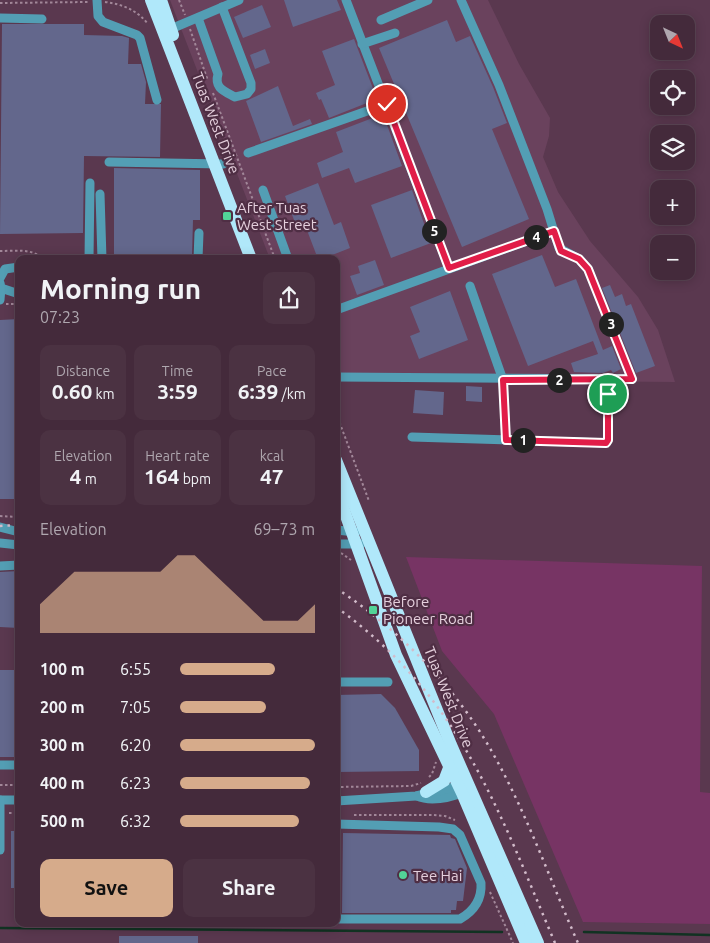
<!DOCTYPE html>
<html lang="en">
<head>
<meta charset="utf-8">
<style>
  :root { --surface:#442a3b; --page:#4b3242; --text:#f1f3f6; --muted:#afa7af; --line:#5c4655; --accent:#d6ab8b }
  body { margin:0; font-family:Ubuntu,sans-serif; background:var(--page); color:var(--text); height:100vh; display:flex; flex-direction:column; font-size:19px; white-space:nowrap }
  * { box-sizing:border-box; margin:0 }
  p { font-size:16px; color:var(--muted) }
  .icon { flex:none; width:28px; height:28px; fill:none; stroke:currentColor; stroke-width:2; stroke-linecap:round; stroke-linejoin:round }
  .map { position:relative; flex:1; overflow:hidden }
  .panel { position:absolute; left:15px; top:255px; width:325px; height:672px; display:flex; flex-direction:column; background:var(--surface); border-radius:10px; box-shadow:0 2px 12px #0003,0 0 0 1px var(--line) }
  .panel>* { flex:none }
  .needle { width:32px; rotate:137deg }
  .tools { position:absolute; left:650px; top:15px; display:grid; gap:10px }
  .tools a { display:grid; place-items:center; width:45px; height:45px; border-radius:10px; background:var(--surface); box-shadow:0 2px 12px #0003,0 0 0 1px var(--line); font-size:25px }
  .pin { position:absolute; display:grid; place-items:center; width:42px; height:42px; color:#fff; margin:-21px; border:2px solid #fff; border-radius:50%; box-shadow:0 1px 5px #0007 }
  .km { position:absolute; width:25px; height:25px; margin:-12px; border-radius:50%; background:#222; color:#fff; font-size:14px; line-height:25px; text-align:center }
  .round { display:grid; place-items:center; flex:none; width:52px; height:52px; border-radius:10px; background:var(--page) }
  .headline { display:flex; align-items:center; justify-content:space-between; height:85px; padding:0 25px }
  h1 { font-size:28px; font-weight:700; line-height:38px }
  .metrics { display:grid; grid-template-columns:repeat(3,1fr); gap:8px; height:85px; padding:5px 25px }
  .metrics div { display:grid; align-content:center; border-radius:10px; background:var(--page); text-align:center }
  .metrics b { font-size:21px; font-weight:700 }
  .metrics small { font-size:14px; font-weight:400 }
  .metrics p { font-size:14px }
  .chart { height:140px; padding:10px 25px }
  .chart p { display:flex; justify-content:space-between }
  .chart svg { width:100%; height:90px; margin-top:5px; fill:var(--accent); opacity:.7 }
  .action { display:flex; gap:10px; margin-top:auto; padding:10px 25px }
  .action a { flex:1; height:58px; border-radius:10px; background:var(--accent); color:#111; font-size:20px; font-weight:700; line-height:58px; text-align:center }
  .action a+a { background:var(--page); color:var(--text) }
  ul { padding:0 25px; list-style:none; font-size:16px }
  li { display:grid; grid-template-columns:80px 60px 1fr; align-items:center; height:38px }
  li i { height:12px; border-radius:6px; background:var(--accent) }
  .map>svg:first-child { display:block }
  .built { fill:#6a425d }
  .green { fill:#773464 }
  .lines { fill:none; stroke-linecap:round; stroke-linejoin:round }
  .stream { stroke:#113222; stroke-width:2.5 }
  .building { fill:#63678c }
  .path { stroke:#a28799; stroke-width:2; stroke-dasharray:2.5 2.5; stroke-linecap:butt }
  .minor { stroke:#539eb4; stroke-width:9 }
  .major { stroke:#b0e8fa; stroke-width:12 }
  .rail { stroke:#d3bccb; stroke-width:2.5; stroke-dasharray:2.5 5; stroke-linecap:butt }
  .route-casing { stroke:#fff; stroke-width:10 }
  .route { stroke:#e11d48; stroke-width:6 }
  .poi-dot { fill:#52d397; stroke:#4f2e44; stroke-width:2 }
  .labels { text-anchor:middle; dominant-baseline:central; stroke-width:4.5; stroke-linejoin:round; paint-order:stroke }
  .street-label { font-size:15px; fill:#e4cfdc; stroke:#4f2e44 }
  .poi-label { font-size:15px; fill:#e4cfdc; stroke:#4f2e44; text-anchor:start }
</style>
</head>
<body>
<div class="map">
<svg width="710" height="943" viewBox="0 0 710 943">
  <rect width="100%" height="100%" fill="#5a384f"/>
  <path class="built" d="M170 0H488L519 64 550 118 549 136 543 157 558 192 590 241 638 297 658 330 675 382 336 379V259H270Z"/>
  <path class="green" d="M406 557 702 566 700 792 710 793V924L583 922 494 714 442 651Z"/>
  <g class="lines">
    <g class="stream">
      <path d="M0 928 502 932"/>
      <path d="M584 932 710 935"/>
    </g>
  </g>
  <g class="building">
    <path d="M284 0H337L341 10 293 27Z"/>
    <path d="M262 5 271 27 243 38 234 17Z"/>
    <path d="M447 20 456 42 470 36 493 87 507 123 492 129 529 219 462 247 379 48Z"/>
    <path d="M2 24H84V35L122 36 129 38 128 64H141L146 82 145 104H161L160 157 84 156 83 233 0 234Z"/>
    <path d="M354 39 377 99 329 118 321 99 319 100 316 93 335 85 322 51Z"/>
    <path d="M265 49 270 63 255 69 250 55Z"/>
    <path d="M278 86 293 126 310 119 312 124 261 142 246 101Z"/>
    <path d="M383 114 402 166 355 183 349 168 322 178 317 163 343 152 336 132Z"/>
    <path d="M114 168 200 170V220H193L192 257H114Z"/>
    <path d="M318 183 334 225 341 222 350 248 322 259H318L305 225 297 228 285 196Z"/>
    <path d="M412 190 431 243 391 258 371 205Z"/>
    <path d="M542 255 555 287 576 279 603 350 612 346 621 369 613 373 611 370 603 373 574 372 571 363 598 354 593 341 528 366 492 274Z"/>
    <path d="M375 260 384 285 357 295 350 276 360 273 358 266Z"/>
    <path d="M610 285 615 297 622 294 626 306 631 304 655 366 636 373 602 288Z"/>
    <path d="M450 291 468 340 419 359 410 336 420 332 410 307Z"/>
    <path d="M19 319V499H0V320Z"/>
    <path d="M466 386 482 387V402L466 401Z"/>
    <path d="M415 390 444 392 443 415 413 413Z"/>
    <path d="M19 571V628L0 627V572Z"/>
    <path d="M0 670H19L18 757H0Z"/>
    <path d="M381 694 395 708 419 750V771L336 772V695Z"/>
    <rect x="11" y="831" width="8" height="57"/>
    <path d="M343 833 450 835 451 838 455 839 467 868 463 901H457L456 910H451V913H342Z"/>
    <rect x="119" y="936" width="79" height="7"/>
  </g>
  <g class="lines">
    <g class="path">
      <path d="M179 0 185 15"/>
      <path d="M105 2C122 4 137 10 148 24"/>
      <path d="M0 3 88 2"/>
      <path d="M190 29 208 81"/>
      <path d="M213 93 275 259"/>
      <path d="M0 251C14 251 33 248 43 259"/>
      <path d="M6 304H19"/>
      <path d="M336 413 369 501"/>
      <path d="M0 516 19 517"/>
      <path d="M341 553 351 560"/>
      <path d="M429 777 432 774 436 762"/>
      <path d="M0 785H19"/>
      <path d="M336 787 411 786 421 783"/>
      <path d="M9 813H19"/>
      <path d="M354 815H434L445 816 455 820"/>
      <path d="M490 892 513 943"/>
    </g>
    <g class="minor">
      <path d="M97 0 98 16 103 22 137 35 140 38 157 100"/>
      <path d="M346 0 449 268"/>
      <path d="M0 18 42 19"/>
      <path d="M198 18 218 74C214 88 224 91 235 97L247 94 251 89V83L222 7"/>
      <path d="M381 20 428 0"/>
      <path d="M166 31 239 0"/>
      <path d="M362 44 395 33"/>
      <path d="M248 153 387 104"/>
      <path d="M109 162 223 164"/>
      <path d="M263 190 288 259"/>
      <path d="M100 194 102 259"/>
      <path d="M89 259 90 183"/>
      <path d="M198 259 199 233"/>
      <path d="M0 278 5 269 19 267"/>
      <path d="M0 283 1 288 19 294"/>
      <path d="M470 286 503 380 506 440"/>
      <path d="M0 300 1 288"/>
      <path d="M336 310 554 231"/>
      <path d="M336 377 632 379 588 269 579 259 559 248 547 209 499 85 461 0"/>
      <path d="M412 437 606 443 608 440V395"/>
      <path d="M0 527 19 532"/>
      <path d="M336 530 356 532"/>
      <path d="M0 543 19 545"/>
      <path d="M336 544H361"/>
      <path d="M0 566 19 565"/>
      <path d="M336 682H388"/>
      <path d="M0 765H19"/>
      <path d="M417 796C432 803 452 797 467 791"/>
      <path d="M0 800H19"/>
      <path d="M336 801 416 796 463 785"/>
      <path d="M336 824 439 827 453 829 460 835 481 883C482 899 474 911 460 919H336"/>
      <path d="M0 850V800"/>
    </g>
    <g class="major">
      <path d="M151 0 251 259"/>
      <path d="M161 0 173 35"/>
      <path d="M336 460 451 745 538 943"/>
      <path d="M336 488 396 655 462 793 526 943"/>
      <path d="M426 792 444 781 449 768"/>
    </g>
    <g class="rail">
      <path d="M0 526 19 525"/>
      <path d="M336 588C402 632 458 689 496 759 528 817 551 882 578 943"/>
      <path d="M336 607C460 696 498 809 555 943"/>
    </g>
  </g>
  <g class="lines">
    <g class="route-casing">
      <path id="route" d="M387 104 449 268 554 231 561 251 579 259 588 269 632 379 503 380 506 440 606 443 608 440V394"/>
    </g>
    <use href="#route" class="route"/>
  </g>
  <g class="poi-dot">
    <rect x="222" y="211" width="10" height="10" rx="2.5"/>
    <rect x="368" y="605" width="10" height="10" rx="2.5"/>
    <circle cx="403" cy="875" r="5"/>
  </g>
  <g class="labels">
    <g class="street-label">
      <text transform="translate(216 123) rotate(69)">Tuas West Drive</text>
      <text transform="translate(449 697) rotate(68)">Tuas West Drive</text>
    </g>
    <g class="poi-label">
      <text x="237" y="207">After Tuas<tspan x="237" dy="17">West Street</tspan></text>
      <text x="383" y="601">Before<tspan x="383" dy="17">Pioneer Road</tspan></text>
      <text x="413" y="875">Tee Hai</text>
    </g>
  </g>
</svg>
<div class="tools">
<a><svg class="needle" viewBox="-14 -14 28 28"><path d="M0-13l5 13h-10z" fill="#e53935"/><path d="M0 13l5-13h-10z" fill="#afa7af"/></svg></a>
<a><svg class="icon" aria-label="locate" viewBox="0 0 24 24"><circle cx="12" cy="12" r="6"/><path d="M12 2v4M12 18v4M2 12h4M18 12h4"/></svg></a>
<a><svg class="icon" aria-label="layers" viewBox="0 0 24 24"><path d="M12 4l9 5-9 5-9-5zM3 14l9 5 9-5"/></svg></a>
<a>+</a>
<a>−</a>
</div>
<div class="pin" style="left:608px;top:394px;background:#1e9e55"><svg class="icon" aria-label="arrive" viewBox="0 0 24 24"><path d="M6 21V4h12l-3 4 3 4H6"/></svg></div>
<div class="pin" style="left:387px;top:104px;background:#d93025"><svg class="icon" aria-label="check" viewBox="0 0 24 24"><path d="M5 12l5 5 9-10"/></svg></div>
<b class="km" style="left:523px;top:440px">1</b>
<b class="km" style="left:559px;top:380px">2</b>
<b class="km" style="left:611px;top:324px">3</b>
<b class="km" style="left:536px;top:237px">4</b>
<b class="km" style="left:434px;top:231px">5</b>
<section class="panel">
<div class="headline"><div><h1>Morning run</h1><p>07:23</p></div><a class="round"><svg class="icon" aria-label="share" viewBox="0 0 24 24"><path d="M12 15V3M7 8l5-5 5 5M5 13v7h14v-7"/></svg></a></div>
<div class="metrics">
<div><p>Distance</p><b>0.60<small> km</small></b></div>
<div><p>Time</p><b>3:59</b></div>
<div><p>Pace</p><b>6:39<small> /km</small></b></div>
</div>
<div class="metrics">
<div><p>Elevation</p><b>4<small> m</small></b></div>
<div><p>Heart rate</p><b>164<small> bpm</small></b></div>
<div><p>kcal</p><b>47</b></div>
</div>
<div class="chart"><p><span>Elevation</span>69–73 m</p>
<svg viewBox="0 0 160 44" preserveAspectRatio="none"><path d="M0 44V30L10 22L20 14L30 14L40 14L50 14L60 14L70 14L80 6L90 6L100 14L110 22L120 30L130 38L140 38L150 38L160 30V44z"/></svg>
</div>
<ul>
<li><b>100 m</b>6:55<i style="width:70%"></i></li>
<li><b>200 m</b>7:05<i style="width:64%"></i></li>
<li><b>300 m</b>6:20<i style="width:100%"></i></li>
<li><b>400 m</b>6:23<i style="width:96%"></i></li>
<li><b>500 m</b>6:32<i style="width:88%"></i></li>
</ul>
<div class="action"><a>Save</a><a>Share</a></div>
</section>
</div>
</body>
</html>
